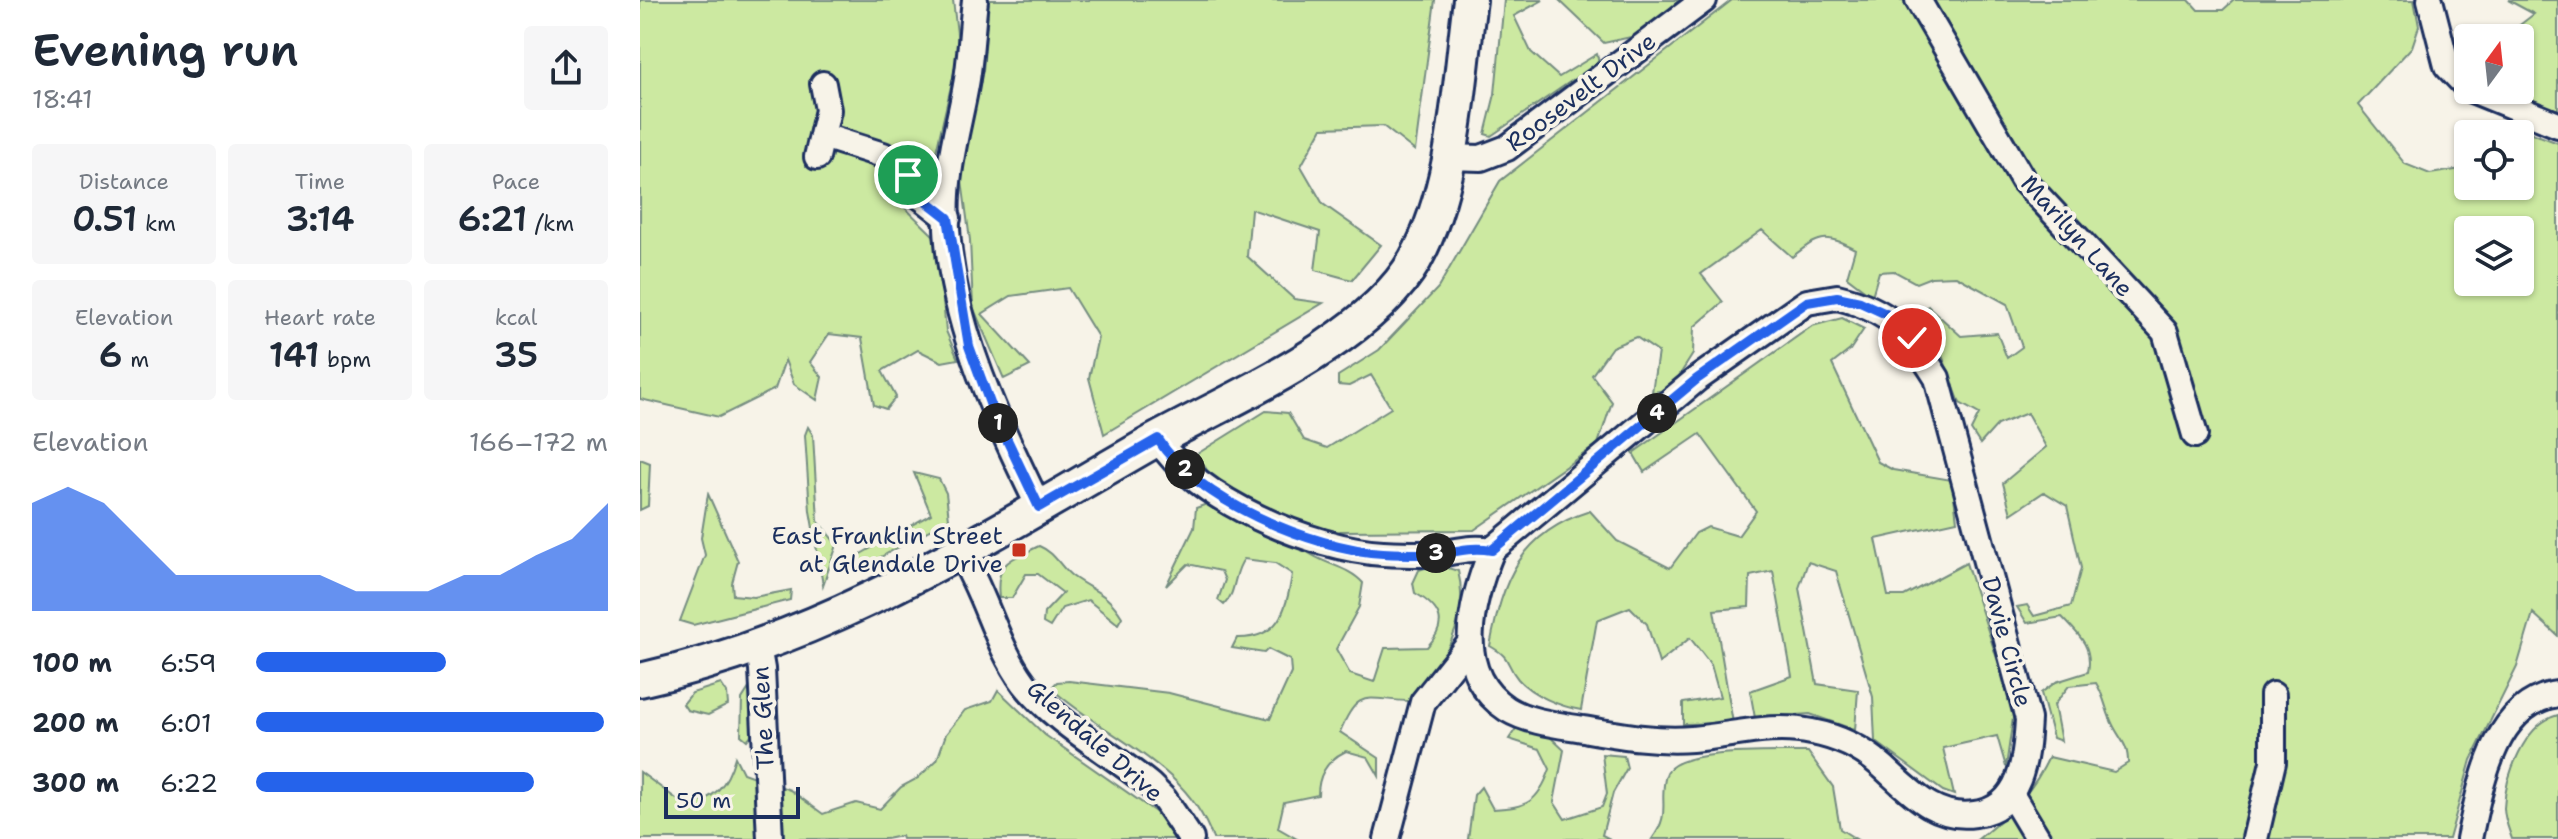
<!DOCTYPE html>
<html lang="en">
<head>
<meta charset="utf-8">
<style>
  :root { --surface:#fff; --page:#f6f6f7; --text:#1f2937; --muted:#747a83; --accent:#2563eb }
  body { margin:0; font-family:"Shantell Sans",sans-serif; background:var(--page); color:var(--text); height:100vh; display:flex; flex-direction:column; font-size:30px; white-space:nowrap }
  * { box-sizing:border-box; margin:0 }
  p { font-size:26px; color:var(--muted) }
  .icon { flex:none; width:44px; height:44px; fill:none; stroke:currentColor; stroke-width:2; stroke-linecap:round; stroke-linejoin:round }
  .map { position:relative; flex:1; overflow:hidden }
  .details { display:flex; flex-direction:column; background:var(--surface); width:640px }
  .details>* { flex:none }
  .needle { width:52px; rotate:15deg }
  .fabs { position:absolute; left:1814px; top:24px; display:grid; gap:16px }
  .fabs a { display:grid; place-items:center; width:80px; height:80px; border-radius:8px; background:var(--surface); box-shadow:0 2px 6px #0004; font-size:40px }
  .scale { position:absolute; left:24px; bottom:20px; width:136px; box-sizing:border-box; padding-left:8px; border:4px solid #1b2f5e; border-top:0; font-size:22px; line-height:28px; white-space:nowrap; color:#1b2f5e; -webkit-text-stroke:6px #f7f3e8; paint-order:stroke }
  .pin { position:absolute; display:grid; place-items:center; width:68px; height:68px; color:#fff; margin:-34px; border:4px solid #fff; border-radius:50%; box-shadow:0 2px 8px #0007 }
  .km { position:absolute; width:40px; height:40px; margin:-20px; border-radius:50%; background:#222; color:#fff; font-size:22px; line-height:40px; text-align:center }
  .round { display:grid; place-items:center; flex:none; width:84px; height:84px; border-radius:8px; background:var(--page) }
  .overview { display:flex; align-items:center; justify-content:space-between; height:136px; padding:0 32px }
  h1 { font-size:44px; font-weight:600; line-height:60px }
  .metrics { display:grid; grid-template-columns:repeat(3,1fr); gap:12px; height:136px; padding:8px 32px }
  .metrics div { display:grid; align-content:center; border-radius:8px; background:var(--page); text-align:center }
  .metrics b { font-size:34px; font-weight:600 }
  .metrics small { font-size:22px; font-weight:400 }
  .metrics p { font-size:22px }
  .chart { height:224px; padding:16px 32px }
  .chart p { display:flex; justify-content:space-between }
  .chart svg { width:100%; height:144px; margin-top:8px; fill:var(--accent); opacity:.7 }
  ul { padding:0 32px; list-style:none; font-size:26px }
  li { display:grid; grid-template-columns:128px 96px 1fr; align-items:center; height:60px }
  li i { height:20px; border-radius:10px; background:var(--accent) }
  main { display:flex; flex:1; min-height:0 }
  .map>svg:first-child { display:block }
  .green { fill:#cce9a1; stroke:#748c80; stroke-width:2; fill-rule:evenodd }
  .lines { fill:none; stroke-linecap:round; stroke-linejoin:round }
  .minor-casing { stroke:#1b2f5e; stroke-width:30 }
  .major-casing { stroke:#1b2f5e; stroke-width:38 }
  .minor { stroke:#f7f3e8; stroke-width:24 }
  .major { stroke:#f7f3e8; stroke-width:32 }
  .route-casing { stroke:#fff; stroke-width:16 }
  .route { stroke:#2563eb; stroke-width:10 }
  .poi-dot { fill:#c8321e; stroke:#f7f3e8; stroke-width:3 }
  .labels { text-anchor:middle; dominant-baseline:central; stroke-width:8; stroke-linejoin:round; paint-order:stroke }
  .street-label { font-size:24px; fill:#1b2f5e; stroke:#f7f3e8 }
  .poi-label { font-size:24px; fill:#1b2f5e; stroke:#f7f3e8; text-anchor:end }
</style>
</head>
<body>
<main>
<section class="details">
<div class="overview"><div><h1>Evening run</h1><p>18:41</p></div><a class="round"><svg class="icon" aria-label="share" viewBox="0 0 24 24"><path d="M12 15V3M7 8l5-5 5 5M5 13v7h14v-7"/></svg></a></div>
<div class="metrics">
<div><p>Distance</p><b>0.51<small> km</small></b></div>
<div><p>Time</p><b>3:14</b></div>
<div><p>Pace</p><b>6:21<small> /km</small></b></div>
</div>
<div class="metrics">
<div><p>Elevation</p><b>6<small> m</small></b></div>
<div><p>Heart rate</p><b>141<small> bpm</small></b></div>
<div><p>kcal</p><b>35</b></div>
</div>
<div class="chart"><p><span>Elevation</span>166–172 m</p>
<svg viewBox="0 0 160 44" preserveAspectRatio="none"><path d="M0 44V11L10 6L20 11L30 22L40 33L50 33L60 33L70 33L80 33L90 38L100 38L110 38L120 33L130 33L140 27L150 22L160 11V44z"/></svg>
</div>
<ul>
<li><b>100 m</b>6:59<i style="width:54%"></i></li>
<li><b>200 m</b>6:01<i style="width:99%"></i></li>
<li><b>300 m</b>6:22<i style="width:79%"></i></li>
</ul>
</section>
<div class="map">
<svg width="1918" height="839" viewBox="0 0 1918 839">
  <rect width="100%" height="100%" fill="#f7f3e8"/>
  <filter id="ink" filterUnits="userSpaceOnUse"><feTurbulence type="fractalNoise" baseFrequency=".0125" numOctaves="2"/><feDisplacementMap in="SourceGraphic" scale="16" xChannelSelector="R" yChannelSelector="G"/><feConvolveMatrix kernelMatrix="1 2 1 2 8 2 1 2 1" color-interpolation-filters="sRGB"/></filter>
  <g filter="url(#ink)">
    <g class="green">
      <path d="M0 0H313L319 51 292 169 250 146 252 195 297 239 306 331 318 359 302 362 278 350 242 371 256 397 246 409 234 405 222 338 189 334 170 362 182 377 177 400 154 384 145 360 135 389 79 417 0 399Z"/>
      <path d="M349 0H795L775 151 743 126 682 128 661 166 683 204 741 245 712 280 675 270 680 232 611 209 607 256 654 299 683 303 464 434 449 378 458 337 428 288 371 296 342 314 390 366 364 379 333 307 330 240 318 151 343 71Z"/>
      <path d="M864 0H903L874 16 891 52 919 77 957 54 959 62 851 136 845 134 855 94Z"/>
      <path d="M919 0H1039L1000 35 964 43Z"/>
      <path d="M1092 0H1549L1558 10H1583L1594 0H1774L1779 26 1772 47 1718 105 1765 164 1790 174 1828 168V186H1880V139L1889 132 1918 143V636L1893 613 1877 667 1831 760 1809 839H1338C1368 816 1393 792 1409 757L1474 772 1488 763C1488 745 1482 742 1474 727 1466 713 1465 697 1456 683L1429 686 1414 705 1421 741 1413 738 1401 693 1416 682 1448 672C1453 646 1439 635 1422 617L1387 623 1377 607 1387 605 1394 616 1431 606 1441 568 1427 506 1404 492 1371 514 1363 483 1406 447 1387 413 1357 425 1340 444 1331 430 1339 414 1320 403 1300 350 1276 315 1288 306 1321 336 1357 333 1367 358 1382 347 1367 304 1316 276 1291 277 1276 283 1254 271 1239 272 1232 296 1207 277 1215 249C1184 233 1179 236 1152 257L1122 230 1061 274 1083 302 1054 327 1053 354 1030 390 1012 392 1018 352 996 337 972 347 952 375 972 402 958 444 834 530 700 531 666 551C684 565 708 566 723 583L719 607 696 649 710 674 734 682 745 648 787 647C809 624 801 608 775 593L773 583 779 570 795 564 818 571C831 621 802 664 772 701 728 701 719 685 700 732L739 758V776L728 757 706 751C687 760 678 774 678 795L644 802 638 828 657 839H573C547 763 465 738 411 688L417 682 429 681 529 693 630 719 651 673 650 660 628 649 624 653 592 648 597 638C639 639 647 610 652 574L635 563 604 559C593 573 597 592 584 605L578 600 585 580 581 571 548 564 526 586 554 528 556 508 567 504 570 475 557 454 626 411 648 413 664 440 687 448 751 408 731 375 709 386 698 385V376L739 350 798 288 860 181ZM1828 230H1880V282H1828Z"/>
      <path d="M1868 0H1918V116L1857 90H1880V38H1863L1894 14Z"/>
      <path d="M1202 318 1224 329 1210 350 1192 364 1238 462 1253 470 1312 480 1317 521 1236 539 1248 596H1264L1326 563 1374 711 1366 767 1357 736 1303 748 1314 795 1303 791 1235 741 1233 697 1196 571 1168 562 1159 588 1177 684 1218 690 1215 730 1170 714 1115 718 1110 691 1152 676 1133 571 1110 576 1109 607 1074 610 1093 723 1043 724V703L1080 697 1071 665 1050 638 1019 663 1007 624 990 607 957 620 941 710C921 707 892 695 878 679 864 662 873 659 850 646 863 579 880 533 950 511L977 541 1030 568 1056 533 1068 527 1098 536 1116 511 1060 434 1004 472 993 453 1172 326Z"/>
      <path d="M168 427 173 435 178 521 197 545 183 585 170 511 165 435Z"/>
      <path d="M0 459 10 463 8 506 0 510Z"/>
      <path d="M274 473 299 479 306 493 309 519 212 573V559L291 514Z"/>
      <path d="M68 494 98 561 92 583 93 595 114 597 151 590 150 600 53 625 40 621 65 555 61 538Z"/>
      <path d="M399 546C416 553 419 566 432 576 454 592 467 592 482 617L478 624 448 600 422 608 410 627 403 623 404 613 423 593 398 574H386L372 598H359C355 560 370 561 399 546Z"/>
      <path d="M81 684 87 693 88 705 68 715 47 710 43 704 52 693Z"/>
      <path d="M111 685 113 733 107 740 101 735 102 699Z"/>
      <path d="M358 690 405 735 524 818 536 839H262L261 836 246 839H0V772L46 806C75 799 87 786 95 757L103 773 150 790 183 814 216 803 240 809 261 787 278 778 297 760 306 734 325 710 352 701Z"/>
      <path d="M1918 715V839H1872C1869 830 1864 818 1864 808 1865 776 1885 723 1918 715Z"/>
      <path d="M877 727 908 735 924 750 914 802 925 819 962 807 967 794 962 754 984 756 987 768 973 793 962 835 970 839H828L834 795 841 787 853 809C887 807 898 803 910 769L900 749 869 739Z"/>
      <path d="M1168 752 1193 787 1200 829 1216 839H1012C1032 812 1018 802 1026 775 1033 747 1142 753 1168 752Z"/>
    </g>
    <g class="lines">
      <g class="minor-casing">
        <g id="minor">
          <path d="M335 0C332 26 331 53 327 79 321 117 309 155 307 194 301 303 353 412 399 507"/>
          <path d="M1278 0 1383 180 1525 332 1555 435"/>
          <path d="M1790 0 1807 66 1828 88"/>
          <path d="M1832 90 1918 125"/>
          <path d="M183 136 243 155 268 175 280 196 308 218"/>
          <path d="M177 157 188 110 183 84"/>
          <path d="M808 157 841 158 867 148 1064 0"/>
          <path d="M1197 297C1251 310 1268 332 1297 378L1388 719C1386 758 1382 808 1335 814 1294 820 1269 790 1242 766 1222 748 1198 737 1172 732 1131 723 1092 736 1052 739 1016 742 978 735 943 729 919 725 888 722 867 709 811 673 831 601 852 550L1057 379 1167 302Z"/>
          <path d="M518 439C555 500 672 549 743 553 762 554 785 555 804 553 823 550 833 547 852 550"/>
          <path d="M321 555C346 596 356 645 384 683 414 722 471 753 510 785L524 799 551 839"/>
          <path d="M118 646 122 669 130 839"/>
          <path d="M1371 794 1398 839"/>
          <path d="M747 839 783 702 830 643"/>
          <path d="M1615 839 1633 762V695"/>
          <path d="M1829 839C1840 787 1854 702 1918 694"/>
        </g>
      </g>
      <g class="major-casing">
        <path id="major" d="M0 680C194 637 344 538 514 441 594 397 729 341 775 260 816 187 819 81 830 0"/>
      </g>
      <use href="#minor" class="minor"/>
      <use href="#major" class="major"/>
    </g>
  </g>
  <g class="lines" filter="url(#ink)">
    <g class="route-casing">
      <path id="route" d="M268 175 280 196 308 218 329 346 351 406 399 507 518 439C555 500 673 549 743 553 762 554 785 555 804 553 823 550 833 547 852 550L1057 379 1167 302 1197 297 1220 302 1246 314 1272 338"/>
    </g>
    <use href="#route" class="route"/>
  </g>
  <rect class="poi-dot" x="371" y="542" width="16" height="16" rx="4"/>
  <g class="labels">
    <g class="street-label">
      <text transform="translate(941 92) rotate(-37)">Roosevelt Drive</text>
      <text transform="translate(1437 236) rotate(48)">Marilyn Lane</text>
      <text transform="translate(1367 642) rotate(75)">Davie Circle</text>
      <text transform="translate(123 718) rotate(-93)">The Glen</text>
      <text transform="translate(455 741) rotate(41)">Glendale Drive</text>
    </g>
    <g class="poi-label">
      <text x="363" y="536">East Franklin Street<tspan x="363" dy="28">at Glendale Drive</tspan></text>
    </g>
  </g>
</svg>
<div class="fabs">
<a><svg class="needle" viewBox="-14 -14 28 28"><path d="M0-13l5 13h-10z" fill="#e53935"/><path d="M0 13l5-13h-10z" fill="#747a83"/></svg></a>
<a><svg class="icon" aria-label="locate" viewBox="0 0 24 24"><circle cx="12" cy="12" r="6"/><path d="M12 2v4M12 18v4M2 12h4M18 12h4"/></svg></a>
<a><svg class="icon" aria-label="layers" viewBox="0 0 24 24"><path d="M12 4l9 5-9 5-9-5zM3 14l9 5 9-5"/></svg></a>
</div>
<div class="scale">50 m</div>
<div class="pin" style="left:268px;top:175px;background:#1e9e55"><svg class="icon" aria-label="arrive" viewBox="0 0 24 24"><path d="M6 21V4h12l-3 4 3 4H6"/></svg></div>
<div class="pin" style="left:1272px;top:338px;background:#d93025"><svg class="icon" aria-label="check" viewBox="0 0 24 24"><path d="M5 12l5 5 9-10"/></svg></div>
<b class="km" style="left:358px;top:423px">1</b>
<b class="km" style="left:545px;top:469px">2</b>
<b class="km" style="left:796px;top:553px">3</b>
<b class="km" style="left:1017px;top:413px">4</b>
</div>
</main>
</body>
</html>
